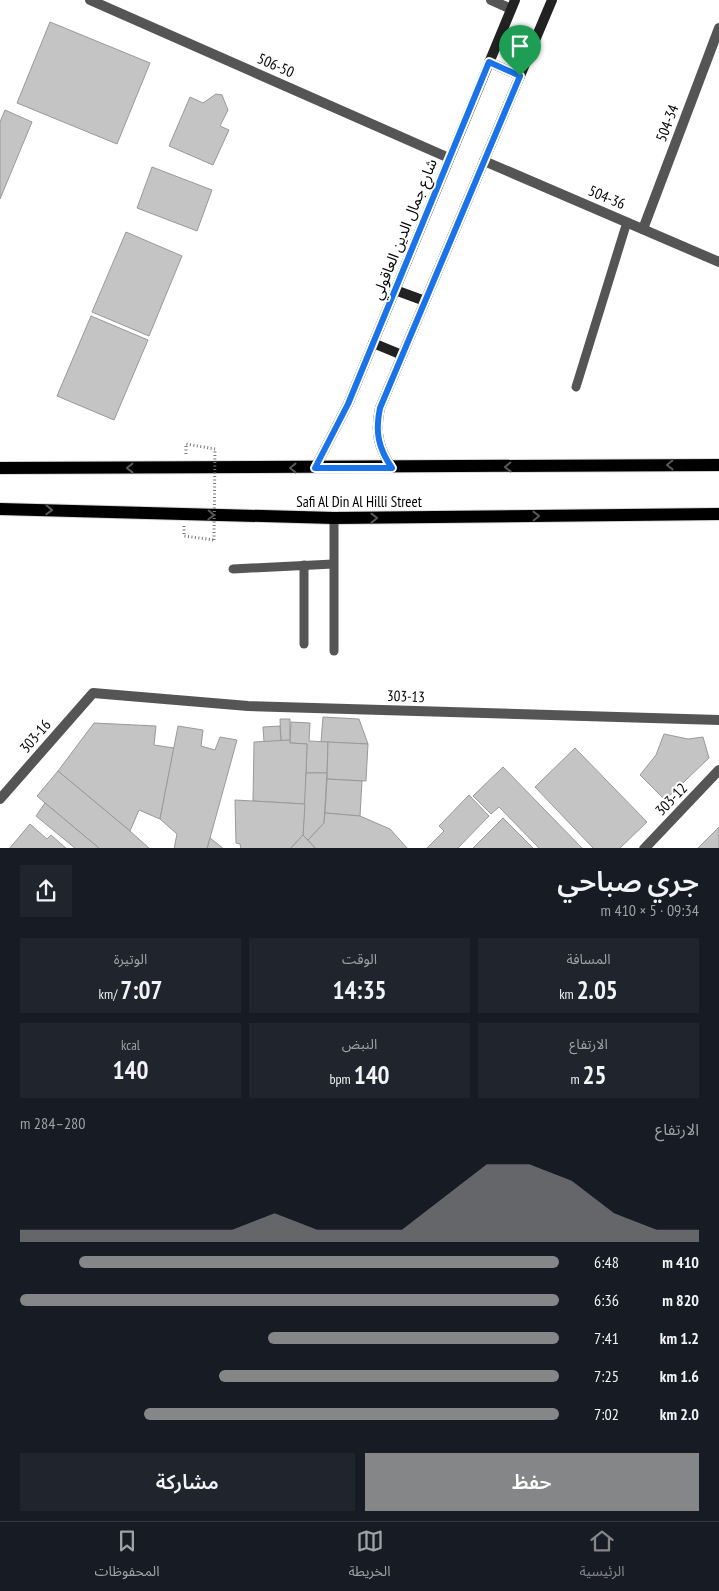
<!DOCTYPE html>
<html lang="ar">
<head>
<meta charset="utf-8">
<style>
  :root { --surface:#171b24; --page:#20242c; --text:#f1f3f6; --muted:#9ea1a6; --line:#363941; --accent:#858687 }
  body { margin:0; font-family:"PT Sans Narrow","Noto Sans Arabic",sans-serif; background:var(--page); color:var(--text); direction:rtl; height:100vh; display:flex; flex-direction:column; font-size:19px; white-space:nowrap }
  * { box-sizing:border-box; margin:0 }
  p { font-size:16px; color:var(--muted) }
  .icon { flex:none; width:28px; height:28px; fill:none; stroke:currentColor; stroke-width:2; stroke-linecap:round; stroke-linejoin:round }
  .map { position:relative; height:848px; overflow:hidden; direction:ltr }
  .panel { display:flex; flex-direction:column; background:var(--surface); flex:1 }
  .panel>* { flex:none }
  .pin { position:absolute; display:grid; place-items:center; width:42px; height:42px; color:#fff; margin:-51px -21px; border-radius:50% 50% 50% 0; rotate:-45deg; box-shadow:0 0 5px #0007 }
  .pin .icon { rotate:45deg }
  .round { display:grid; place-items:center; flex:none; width:52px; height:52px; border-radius:0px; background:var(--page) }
  .overview { display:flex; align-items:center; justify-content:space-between; height:85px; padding:0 20px }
  h1 { font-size:28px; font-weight:600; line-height:38px }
  .metrics { display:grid; grid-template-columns:repeat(3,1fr); gap:8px; height:85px; padding:5px 20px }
  .metrics div { display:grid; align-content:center; border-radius:0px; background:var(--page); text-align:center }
  .metrics b { font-size:25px; font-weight:600 }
  .metrics small { font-size:14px; font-weight:400 }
  .metrics p { font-size:14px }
  .chart { height:140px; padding:10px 20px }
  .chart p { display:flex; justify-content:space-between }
  .chart svg { width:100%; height:90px; margin-top:5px; fill:var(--accent); opacity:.7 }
  .action { display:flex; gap:10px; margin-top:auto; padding:10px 20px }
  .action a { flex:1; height:58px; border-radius:0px; background:var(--accent); color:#fff; font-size:20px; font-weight:600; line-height:58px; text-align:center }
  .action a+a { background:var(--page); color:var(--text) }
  ul { padding:0 20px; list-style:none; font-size:16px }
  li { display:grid; grid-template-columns:80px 60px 1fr; align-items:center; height:38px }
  li i { height:12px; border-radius:6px; background:var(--accent) }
  .dock { display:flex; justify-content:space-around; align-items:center; height:70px; border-top:1px solid var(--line); background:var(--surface); font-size:14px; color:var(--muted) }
  .dock a { display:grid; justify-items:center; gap:2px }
  .dock .selected { color:var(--accent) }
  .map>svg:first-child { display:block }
  .building { fill:#c4c4c4; stroke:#999 }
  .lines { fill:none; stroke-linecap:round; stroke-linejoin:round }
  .primary-casing { stroke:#dbdbdb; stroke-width:14 }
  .path { stroke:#777; stroke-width:3; stroke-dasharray:1 2.5; stroke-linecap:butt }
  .lane { stroke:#555; stroke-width:9 }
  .street { stroke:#555; stroke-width:10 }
  .secondary { stroke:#222; stroke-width:10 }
  .primary { stroke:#000; stroke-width:12 }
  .path-bridge { stroke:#777; stroke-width:3; stroke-dasharray:1 2.5; stroke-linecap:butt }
  .oneway { stroke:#595959 }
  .route-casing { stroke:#fff; stroke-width:10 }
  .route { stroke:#1a73e8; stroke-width:6 }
  .labels { text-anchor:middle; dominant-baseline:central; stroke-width:4; stroke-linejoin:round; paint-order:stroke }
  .street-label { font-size:15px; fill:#000; stroke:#fff }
</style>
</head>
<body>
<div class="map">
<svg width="719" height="849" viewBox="0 0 719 849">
  <rect width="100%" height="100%" fill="#fff"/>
  <g class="building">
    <path d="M50 22 150 63 117 144 17 103Z"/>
    <path d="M216 94 222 95 228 110 220 126 229 130 213 165 169 146 190 97 203 103Z"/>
    <path d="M5 110 32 122 0 199V122Z"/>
    <path d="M152 167 212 190 197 231 137 208Z"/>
    <path d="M126 232 182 256 149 336 92 312Z"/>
    <path d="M91 316 148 340 114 420 57 396Z"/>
    <path d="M323 717 359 719 368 744 321 742Z"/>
    <path d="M280 719H290V740L281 741Z"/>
    <path d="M291 722 310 723 309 741 328 742 327 773H306L307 744 290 743Z"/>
    <path d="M94 723 156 726 154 745 174 748 160 819 139 810 130 831 58 771Z"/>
    <path d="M178 726 203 730 201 746 215 750 220 737 237 740 207 849H174L177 834 160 819Z"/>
    <path d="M280 726 281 741 264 742 263 727Z"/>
    <path d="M664 734 688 739 703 737 709 758 665 800 640 775 656 755Z"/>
    <path d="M290 740V743L307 744 305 804 253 801 254 742Z"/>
    <path d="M328 742 368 744 366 781 327 779Z"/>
    <path d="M575 748 647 822 619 849H594L535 787Z"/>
    <path d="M503 767 583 849H540L499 807 491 814 473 796Z"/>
    <path d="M58 771 130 831 150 849H100L45 803 37 796Z"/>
    <path d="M306 773H327L324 823 308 840 303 835Z"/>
    <path d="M327 779 362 781 360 816 325 813Z"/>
    <path d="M469 795 489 816 457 849H426L444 831 439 826Z"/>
    <path d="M235 800 305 804 303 835 290 849H241L240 844 236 843Z"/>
    <path d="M45 803 100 849H76L36 816Z"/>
    <path d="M325 813 360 816 390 829 408 849H316L308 840 324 823Z"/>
    <path d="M503 818 534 849H472Z"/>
    <path d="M30 824 47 839 51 835 67 849H9Z"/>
    <path d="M719 827V849H698V848Z"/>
    <path d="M303 835 316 849H290Z"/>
    <path d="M210 838 224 849H207Z"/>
  </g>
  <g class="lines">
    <g class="primary-casing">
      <g id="primary">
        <path d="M0 468 719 465"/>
        <path d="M0 509 334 518 719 514"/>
      </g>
    </g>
    <g class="path">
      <path d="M186 454V444L215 449"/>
      <path d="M184 526V536L214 540"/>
    </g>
    <g class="lane">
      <path d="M576 387 627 222"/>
      <path d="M233 569 333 564"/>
      <path d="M304 644V565"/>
      <path d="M334 651V518"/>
    </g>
    <g class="street">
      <path d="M90 0 449 158"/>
      <path d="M491 0 511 9"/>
      <path d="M484 161 719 262"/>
      <path d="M643 229 719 28"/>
      <path d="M0 799 93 693 248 706 719 720"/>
      <path d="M644 849 719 770"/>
    </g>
    <g class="secondary">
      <path d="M489 62 520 76"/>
      <path d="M395 290 425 301"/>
      <path d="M373 343 402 355"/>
      <path d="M315 468 348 404 515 0"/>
      <path d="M392 468C378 448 375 431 380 408L552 0"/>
    </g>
    <use href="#primary" class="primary"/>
    <path class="path-bridge" d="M214 540 215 449"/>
  </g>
  <defs><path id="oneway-chevron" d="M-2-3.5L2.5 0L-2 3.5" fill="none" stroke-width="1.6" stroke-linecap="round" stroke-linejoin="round" transform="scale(1.25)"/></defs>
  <g class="oneway">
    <use href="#oneway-chevron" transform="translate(670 465) rotate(179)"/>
    <use href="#oneway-chevron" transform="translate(508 467) rotate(179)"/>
    <use href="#oneway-chevron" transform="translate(130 468) rotate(-180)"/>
    <use href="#oneway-chevron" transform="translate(293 468) rotate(180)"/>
    <use href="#oneway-chevron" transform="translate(49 510) rotate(2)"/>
    <use href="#oneway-chevron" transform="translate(211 515) rotate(2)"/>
    <use href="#oneway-chevron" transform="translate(536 516) rotate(-1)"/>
    <use href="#oneway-chevron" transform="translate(374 518) rotate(-1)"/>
  </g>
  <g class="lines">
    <g class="route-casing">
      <path id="route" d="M489 62 520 76 380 408C375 431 378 448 392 468H315L348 404Z"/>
    </g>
    <use href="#route" class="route"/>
  </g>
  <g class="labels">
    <g class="street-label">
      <text transform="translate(276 65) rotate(24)">506-50</text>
      <text transform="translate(667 123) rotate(-69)">504-34</text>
      <text transform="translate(607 197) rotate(23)">504-36</text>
      <text transform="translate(404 229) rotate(-68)">شارع جمال الدين العاقولي</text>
      <text x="359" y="501">Safi Al Din Al Hilli Street</text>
      <text transform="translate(406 696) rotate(2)">303-13</text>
      <text transform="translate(35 736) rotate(-49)">303-16</text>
      <text transform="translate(671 799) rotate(-46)">303-12</text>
    </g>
  </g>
</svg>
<div class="pin" style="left:520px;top:76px;background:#1e9e55"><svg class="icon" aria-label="arrive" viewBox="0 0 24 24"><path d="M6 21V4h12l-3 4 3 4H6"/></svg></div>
</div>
<section class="panel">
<div class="overview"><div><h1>جري صباحي</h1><p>09:34 · 5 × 410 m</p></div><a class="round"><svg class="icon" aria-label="share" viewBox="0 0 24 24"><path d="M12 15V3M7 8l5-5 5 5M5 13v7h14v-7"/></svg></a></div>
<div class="metrics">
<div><p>المسافة</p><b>2.05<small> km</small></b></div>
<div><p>الوقت</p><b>14:35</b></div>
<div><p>الوتيرة</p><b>7:07<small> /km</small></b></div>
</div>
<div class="metrics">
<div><p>الارتفاع</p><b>25<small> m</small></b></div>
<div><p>النبض</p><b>140<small> bpm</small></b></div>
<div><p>kcal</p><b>140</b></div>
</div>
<div class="chart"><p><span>الارتفاع</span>280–284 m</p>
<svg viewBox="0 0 160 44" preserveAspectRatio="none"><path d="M0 44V38L10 38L20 38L30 38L40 38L50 38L60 30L70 38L80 38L90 38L100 22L110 6L120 6L130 14L140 30L150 38L160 38V44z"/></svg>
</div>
<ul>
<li><b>410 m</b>6:48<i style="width:89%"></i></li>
<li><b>820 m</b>6:36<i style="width:100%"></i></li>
<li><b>1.2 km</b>7:41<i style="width:54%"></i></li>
<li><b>1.6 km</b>7:25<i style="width:63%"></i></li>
<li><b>2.0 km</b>7:02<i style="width:77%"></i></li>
</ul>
<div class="action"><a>حفظ</a><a>مشاركة</a></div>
</section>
<nav class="dock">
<a class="selected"><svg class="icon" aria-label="home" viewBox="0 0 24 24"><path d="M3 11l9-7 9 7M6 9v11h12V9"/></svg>الرئيسية</a>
<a><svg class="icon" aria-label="map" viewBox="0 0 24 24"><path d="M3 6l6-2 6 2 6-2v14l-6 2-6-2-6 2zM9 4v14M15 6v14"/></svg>الخريطة</a>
<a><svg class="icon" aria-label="saved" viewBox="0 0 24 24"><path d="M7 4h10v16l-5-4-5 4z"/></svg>المحفوظات</a>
</nav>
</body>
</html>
